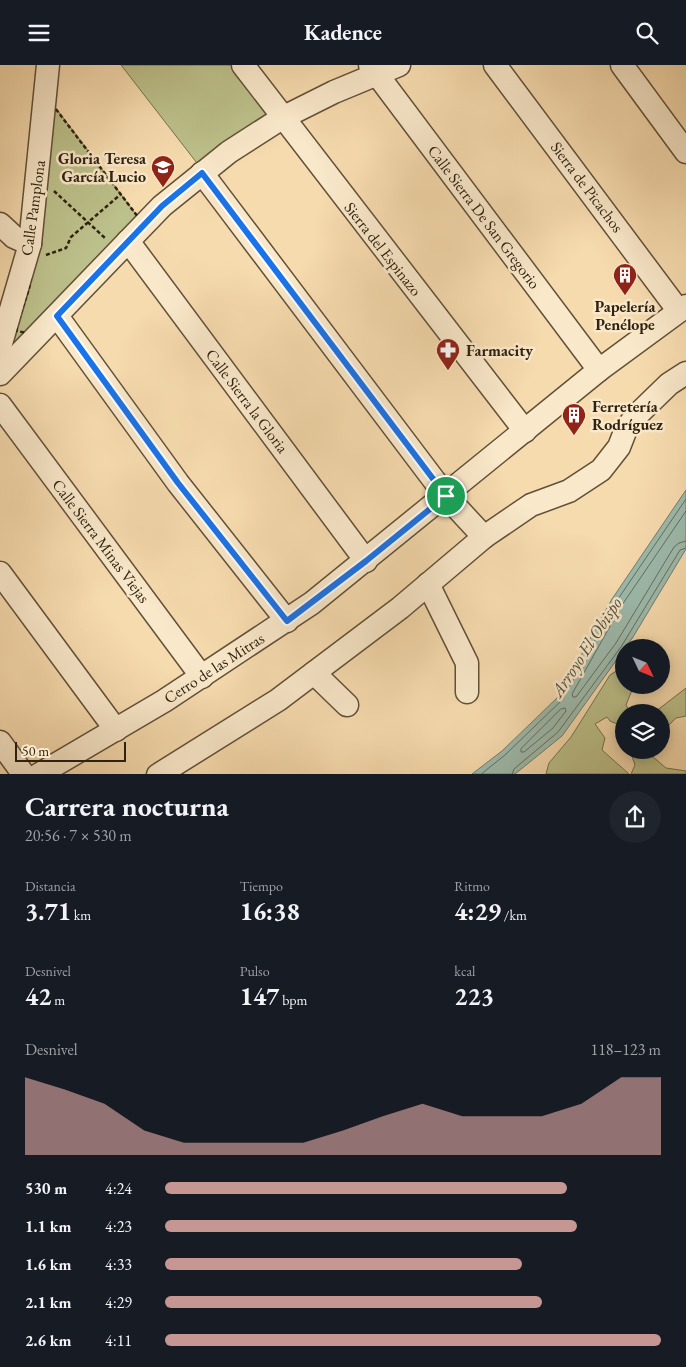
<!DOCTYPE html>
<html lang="es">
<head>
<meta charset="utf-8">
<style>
  :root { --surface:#171b24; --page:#20242c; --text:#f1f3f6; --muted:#9ea1a6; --accent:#c59692 }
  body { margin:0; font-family:"EB Garamond",serif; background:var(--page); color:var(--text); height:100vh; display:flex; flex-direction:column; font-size:19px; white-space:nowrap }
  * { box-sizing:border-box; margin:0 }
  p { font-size:16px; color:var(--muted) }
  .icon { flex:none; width:28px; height:28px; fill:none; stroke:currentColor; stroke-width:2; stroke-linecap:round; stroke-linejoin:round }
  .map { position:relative; height:709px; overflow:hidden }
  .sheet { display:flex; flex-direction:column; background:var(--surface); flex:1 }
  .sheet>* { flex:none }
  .needle { width:32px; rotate:133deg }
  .fabs { position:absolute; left:615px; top:574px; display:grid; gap:10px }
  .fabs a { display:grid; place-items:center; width:55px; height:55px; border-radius:50%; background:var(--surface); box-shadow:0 2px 12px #0003; font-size:25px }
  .scale { position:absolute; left:15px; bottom:12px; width:111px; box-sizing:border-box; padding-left:5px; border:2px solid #2f2210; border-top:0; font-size:14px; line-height:18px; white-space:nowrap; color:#2f2210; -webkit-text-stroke:4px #f9e8ca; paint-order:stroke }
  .pin { position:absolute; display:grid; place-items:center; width:42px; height:42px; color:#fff; margin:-21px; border:2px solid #fff; border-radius:50%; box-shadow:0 1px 5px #0007 }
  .round { display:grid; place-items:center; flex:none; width:52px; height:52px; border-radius:26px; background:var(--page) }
  .overview { display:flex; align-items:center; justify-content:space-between; height:85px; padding:0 25px }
  h1 { font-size:28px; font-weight:700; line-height:38px }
  .figures { display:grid; grid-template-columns:repeat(3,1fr); gap:8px; height:85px; padding:5px 25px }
  .figures div { display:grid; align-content:center }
  .figures b { font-size:25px; font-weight:700 }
  .figures small { font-size:14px; font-weight:400 }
  .figures p { font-size:14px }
  .chart { height:140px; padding:10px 25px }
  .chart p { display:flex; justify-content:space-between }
  .chart svg { width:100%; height:90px; margin-top:5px; fill:var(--accent); opacity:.7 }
  ul { padding:0 25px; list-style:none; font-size:16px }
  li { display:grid; grid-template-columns:80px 60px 1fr; align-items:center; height:38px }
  li i { height:12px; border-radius:6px; background:var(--accent) }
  header { display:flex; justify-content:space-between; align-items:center; height:65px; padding:0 25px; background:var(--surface); font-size:22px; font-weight:700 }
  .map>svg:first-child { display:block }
  .green { fill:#bcc08a; stroke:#76714d }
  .water { fill:#9dbbad; stroke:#717e6e }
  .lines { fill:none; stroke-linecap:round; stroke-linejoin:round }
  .shore { stroke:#666e5e; stroke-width:1 }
  .minor-casing { stroke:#615038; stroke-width:25 }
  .path { stroke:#2f2210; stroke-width:2.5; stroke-dasharray:4 2.5; stroke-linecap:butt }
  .minor { stroke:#f9e8ca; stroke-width:22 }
  .route-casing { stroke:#fff; stroke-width:10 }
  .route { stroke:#1a73e8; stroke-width:6 }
  .labels { text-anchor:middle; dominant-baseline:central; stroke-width:5; stroke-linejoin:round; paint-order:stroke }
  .poi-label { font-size:16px; font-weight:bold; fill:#2f2210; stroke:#f9e8ca; text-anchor:start }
  .street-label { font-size:16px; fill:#2f2210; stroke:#f9e8ca }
  .water-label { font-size:18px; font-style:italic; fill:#50503f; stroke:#f9e8ca }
</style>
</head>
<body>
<header><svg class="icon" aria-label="menu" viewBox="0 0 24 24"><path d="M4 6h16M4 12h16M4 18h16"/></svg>Kadence<svg class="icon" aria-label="search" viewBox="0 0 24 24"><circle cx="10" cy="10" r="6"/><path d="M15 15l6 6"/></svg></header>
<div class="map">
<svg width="686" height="710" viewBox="0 0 686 710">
  <rect width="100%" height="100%" fill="#f6dbae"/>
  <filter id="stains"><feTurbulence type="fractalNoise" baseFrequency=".004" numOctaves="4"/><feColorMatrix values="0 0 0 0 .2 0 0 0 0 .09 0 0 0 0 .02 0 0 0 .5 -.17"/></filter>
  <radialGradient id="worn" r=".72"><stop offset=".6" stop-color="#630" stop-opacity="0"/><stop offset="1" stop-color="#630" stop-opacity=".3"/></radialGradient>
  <g class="green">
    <path d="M121 0H231L277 63 207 111Z"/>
    <path d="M40 22 147 164 0 306Z"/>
    <path d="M621 603 624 606V620H634L626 640 630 647 624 648 622 661 610 656 607 652 595 659 605 673 602 685 629 709H546L549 698 571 672 610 610Z"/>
    <path d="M686 623V651L676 653 661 668V648L655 647Z"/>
    <path d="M630 685H652V691L666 703 686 706V709H631L635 700Z"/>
  </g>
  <path class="water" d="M686 425V484L633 572 562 671 515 709H472L502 686 558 632 612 534Z"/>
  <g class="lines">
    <g class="shore">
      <path d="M686 446 622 540 572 629 573 632H576L616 578 674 482 679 478 686 476"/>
      <path d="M561 644 565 643 566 646 553 663 524 687H521V684Z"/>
      <path d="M480 710 505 690 562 635 616 537 686 434"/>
      <path d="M512 710 514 704 558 667 621 582 680 485 686 483"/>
    </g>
    <g class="minor-casing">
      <g id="minor">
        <path d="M243 0 525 366"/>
        <path d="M370 0 599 305"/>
        <path d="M495 0 678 245"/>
        <path d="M622 0 686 87"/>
        <path d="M202 108 446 431 484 472"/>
        <path d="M0 159 14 172 30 179"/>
        <path d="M128 176 366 496"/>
        <path d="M57 251 178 418 287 556"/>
        <path d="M0 282 30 179 48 0"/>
        <path d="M0 309 162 141 229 87 282 53 334 27 399 0"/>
        <path d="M0 340 202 612"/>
        <path d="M0 508 116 665"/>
        <path d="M428 519 467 598V627"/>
        <path d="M314 608 347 640"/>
        <path d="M0 677 24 710"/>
        <path d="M38 710 164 636 312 538 599 305 686 241"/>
        <path d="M158 710 278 635 400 543 484 472 531 440 569 426 601 405 619 382 626 364 635 352 669 319 686 308"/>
      </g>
    </g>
    <g class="path">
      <path d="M52 39 138 152 27 268 17 266 16 261 29 224Z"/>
      <path d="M54 126 105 173"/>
      <path d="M46 190 66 183 71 172 121 129"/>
    </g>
    <use href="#minor" class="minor"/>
  </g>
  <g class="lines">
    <g class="route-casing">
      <path id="route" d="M202 108 446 431 366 496 287 556 178 418 57 251 162 141Z"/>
    </g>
    <use href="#route" class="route"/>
  </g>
  <defs>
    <g id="school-pin" transform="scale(1.25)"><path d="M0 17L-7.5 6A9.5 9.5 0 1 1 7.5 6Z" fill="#8f2418" stroke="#f9e8ca"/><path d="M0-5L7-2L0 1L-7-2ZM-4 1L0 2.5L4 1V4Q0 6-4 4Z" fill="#fff"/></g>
    <g id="building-pin" transform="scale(1.25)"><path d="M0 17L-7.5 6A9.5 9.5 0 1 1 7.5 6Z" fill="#8f2418" stroke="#f9e8ca"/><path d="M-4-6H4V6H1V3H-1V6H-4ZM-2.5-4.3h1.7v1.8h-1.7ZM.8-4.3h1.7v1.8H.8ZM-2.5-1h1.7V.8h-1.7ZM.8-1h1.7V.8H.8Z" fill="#fff"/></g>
    <g id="pharmacy-pin" transform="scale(1.25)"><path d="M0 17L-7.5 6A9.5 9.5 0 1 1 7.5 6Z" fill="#8f2418" stroke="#f9e8ca"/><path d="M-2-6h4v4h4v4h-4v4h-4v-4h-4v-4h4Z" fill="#fff"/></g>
  </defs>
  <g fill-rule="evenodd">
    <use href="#school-pin" x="163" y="102"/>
    <use href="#building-pin" x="625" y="210"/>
    <use href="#pharmacy-pin" x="448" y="285"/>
    <use href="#building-pin" x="574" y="350"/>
  </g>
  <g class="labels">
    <g class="poi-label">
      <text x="146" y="93" text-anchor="end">Gloria Teresa<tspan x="146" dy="18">García Lucio</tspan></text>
      <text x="625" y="241" text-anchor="middle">Papelería<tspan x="625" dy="18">Penélope</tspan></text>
      <text x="466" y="285">Farmacity</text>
      <text x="592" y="341">Ferretería<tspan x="592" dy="18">Rodríguez</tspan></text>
    </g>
    <g class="street-label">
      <text transform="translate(587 122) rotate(53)">Sierra de Picachos</text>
      <text transform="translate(33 143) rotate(-82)">Calle Pamplona</text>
      <text transform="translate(484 152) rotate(53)">Calle Sierra De San Gregorio</text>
      <text transform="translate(383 184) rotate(52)">Sierra del Espinazo</text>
      <text transform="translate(247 336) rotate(53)">Calle Sierra la Gloria</text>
      <text transform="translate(101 476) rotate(53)">Calle Sierra Minas Viejas</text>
      <text transform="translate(214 603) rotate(-33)">Cerro de las Mitras</text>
    </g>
    <g class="water-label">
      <text transform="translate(586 582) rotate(-57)">Arroyo El Obispo</text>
    </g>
  </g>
  <rect width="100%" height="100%" filter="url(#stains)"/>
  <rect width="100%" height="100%" fill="url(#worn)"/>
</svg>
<div class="fabs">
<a><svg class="needle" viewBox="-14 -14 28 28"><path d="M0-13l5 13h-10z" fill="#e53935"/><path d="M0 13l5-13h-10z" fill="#9ea1a6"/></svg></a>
<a><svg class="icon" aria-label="layers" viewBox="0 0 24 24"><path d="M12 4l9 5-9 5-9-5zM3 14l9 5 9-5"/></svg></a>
</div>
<div class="scale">50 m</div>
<div class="pin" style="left:446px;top:431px;background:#1e9e55"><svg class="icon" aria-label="arrive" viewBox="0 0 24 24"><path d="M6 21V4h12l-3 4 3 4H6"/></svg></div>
</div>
<section class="sheet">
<div class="overview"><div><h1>Carrera nocturna</h1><p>20:56 · 7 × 530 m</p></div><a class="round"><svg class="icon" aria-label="share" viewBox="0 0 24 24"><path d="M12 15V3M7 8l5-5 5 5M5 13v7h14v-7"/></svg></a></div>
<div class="figures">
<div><p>Distancia</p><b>3.71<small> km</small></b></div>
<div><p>Tiempo</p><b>16:38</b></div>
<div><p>Ritmo</p><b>4:29<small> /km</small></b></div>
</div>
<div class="figures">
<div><p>Desnivel</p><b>42<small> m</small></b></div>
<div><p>Pulso</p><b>147<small> bpm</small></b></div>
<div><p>kcal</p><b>223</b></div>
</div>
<div class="chart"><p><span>Desnivel</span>118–123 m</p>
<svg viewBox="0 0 160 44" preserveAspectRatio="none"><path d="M0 44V6L10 12L20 19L30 32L40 38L50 38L60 38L70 38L80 32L90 25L100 19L110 25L120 25L130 25L140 19L150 6L160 6V44z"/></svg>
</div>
<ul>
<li><b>530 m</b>4:24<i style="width:81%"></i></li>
<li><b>1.1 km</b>4:23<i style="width:83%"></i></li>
<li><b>1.6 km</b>4:33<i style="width:72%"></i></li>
<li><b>2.1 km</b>4:29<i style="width:76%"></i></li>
<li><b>2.6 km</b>4:11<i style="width:100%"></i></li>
</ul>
</section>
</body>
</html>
